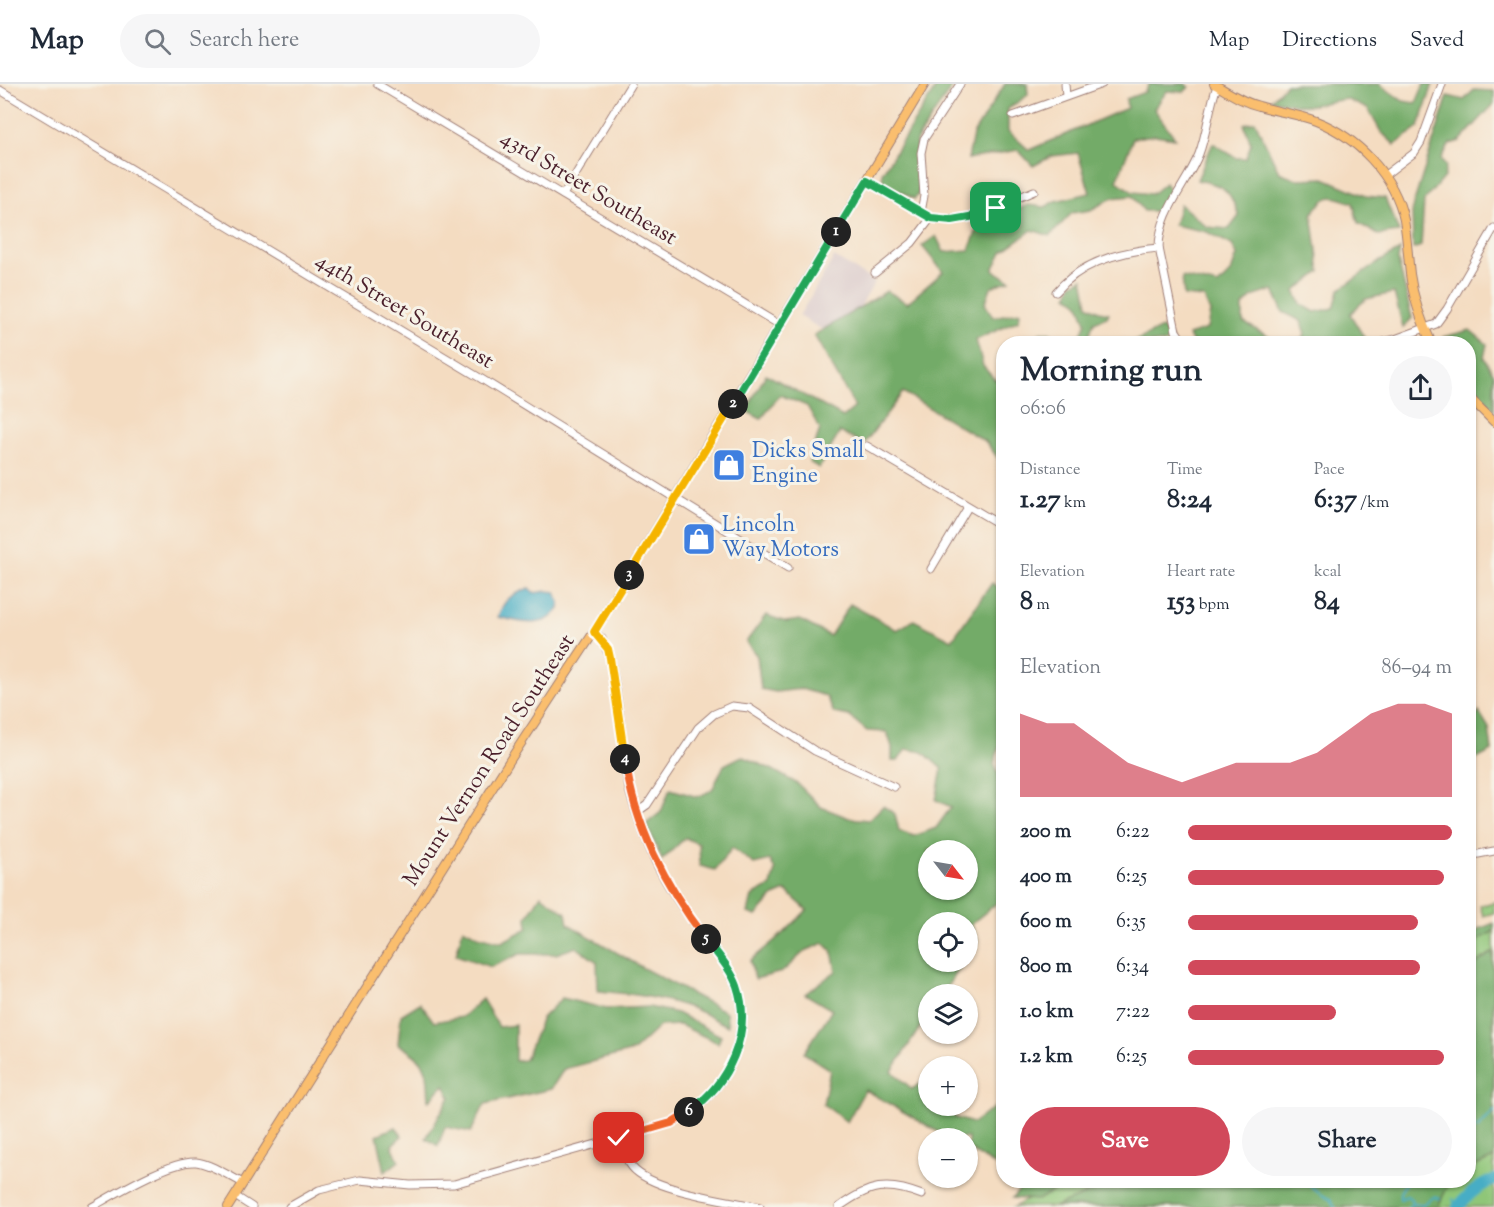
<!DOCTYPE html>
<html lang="en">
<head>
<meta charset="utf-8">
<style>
  :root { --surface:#fff; --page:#f6f6f7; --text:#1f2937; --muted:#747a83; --line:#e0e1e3; --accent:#d1495b }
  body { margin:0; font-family:"Sorts Mill Goudy",serif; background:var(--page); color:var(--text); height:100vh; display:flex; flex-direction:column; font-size:22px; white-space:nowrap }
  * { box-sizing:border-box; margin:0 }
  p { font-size:20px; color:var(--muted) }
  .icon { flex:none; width:33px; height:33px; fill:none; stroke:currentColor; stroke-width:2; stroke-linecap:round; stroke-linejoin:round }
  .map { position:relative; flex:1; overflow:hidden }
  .details { position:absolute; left:996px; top:252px; width:480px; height:852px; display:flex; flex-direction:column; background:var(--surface); border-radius:24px; box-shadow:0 2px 4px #0004 }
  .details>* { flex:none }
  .needle { width:39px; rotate:121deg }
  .buttons { position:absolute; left:918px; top:756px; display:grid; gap:12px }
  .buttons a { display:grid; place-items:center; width:60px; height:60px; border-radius:50%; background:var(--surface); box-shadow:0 2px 4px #0004; font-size:30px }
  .pin { position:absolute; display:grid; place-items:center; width:51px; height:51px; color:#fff; margin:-26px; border-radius:12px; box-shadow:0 3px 9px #0006 }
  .km { position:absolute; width:30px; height:30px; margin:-15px; border-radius:50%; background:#222; color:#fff; font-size:16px; line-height:30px; text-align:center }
  .round { display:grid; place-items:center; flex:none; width:63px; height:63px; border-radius:32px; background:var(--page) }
  .summary { display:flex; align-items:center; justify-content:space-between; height:102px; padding:0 24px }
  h1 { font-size:33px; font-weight:700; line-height:45px }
  .stats { display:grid; grid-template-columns:repeat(3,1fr); gap:9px; height:102px; padding:6px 24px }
  .stats div { display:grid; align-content:center }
  .stats b { font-size:26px; font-weight:700 }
  .stats small { font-size:16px; font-weight:400 }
  .stats p { font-size:16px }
  .chart { height:168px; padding:12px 24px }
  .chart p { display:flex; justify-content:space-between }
  .chart svg { width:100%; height:108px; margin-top:6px; fill:var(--accent); opacity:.7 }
  .action { display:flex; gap:12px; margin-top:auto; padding:12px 24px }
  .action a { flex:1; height:69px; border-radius:36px; background:var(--accent); color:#fff; font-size:24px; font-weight:700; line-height:69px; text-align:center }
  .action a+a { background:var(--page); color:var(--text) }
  ul { padding:0 24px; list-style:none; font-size:20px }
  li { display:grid; grid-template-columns:96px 72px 1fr; align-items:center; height:45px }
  li i { height:15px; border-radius:8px; background:var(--accent) }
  header { display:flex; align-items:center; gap:36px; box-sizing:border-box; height:84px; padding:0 30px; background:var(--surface); border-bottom:2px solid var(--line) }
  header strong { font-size:28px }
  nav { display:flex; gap:33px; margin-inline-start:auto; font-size:21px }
  .search { width:420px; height:54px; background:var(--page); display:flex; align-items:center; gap:15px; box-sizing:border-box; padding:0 21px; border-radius:33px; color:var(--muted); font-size:22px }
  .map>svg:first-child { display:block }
  .industrial { fill:#d2bec2 }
  .green { fill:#8fc678; stroke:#6c7252; stroke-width:1.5 }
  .forest { fill:#73ab68; stroke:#5e654a; stroke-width:1.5; fill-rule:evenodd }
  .water { fill:#46adc5; stroke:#486678; stroke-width:1.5 }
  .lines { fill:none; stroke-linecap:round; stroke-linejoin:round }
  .stream { stroke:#46adc5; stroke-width:2 }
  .river { stroke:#46adc5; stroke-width:12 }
  .minor-casing { stroke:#9f7e76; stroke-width:9 }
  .major-casing { stroke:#9f7e76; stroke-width:10 }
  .minor { stroke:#fff; stroke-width:7 }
  .major { stroke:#fabe6e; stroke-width:8 }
  .split-1-casing { stroke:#fff; stroke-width:12 }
  .split-2-casing { stroke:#fff; stroke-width:12 }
  .split-3-casing { stroke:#fff; stroke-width:12 }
  .split-4-casing { stroke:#fff; stroke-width:12 }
  .split-5-casing { stroke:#fff; stroke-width:12 }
  .split-6-casing { stroke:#fff; stroke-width:12 }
  .split-7-casing { stroke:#fff; stroke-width:12 }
  .split-1 { stroke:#22a559; stroke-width:8 }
  .split-2 { stroke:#22a559; stroke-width:8 }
  .split-3 { stroke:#f5b400; stroke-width:8 }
  .split-4 { stroke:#f5b400; stroke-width:8 }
  .split-5 { stroke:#f0652b; stroke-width:8 }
  .split-6 { stroke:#22a559; stroke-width:8 }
  .split-7 { stroke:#f0652b; stroke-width:8 }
  .labels { text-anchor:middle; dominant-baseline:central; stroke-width:6; stroke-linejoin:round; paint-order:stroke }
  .street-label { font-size:22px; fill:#4a1f2b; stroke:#f7f3e8 }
  .shop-label { font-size:22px; fill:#366cbe; stroke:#f7f3e8; text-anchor:start }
</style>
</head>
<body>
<header>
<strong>Map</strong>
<div class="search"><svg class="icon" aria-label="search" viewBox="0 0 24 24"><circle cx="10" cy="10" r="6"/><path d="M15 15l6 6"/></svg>Search here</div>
<nav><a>Map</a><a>Directions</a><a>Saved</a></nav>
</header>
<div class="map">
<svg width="1494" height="1123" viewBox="0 0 1494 1123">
  <rect width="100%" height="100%" fill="#f7f3e8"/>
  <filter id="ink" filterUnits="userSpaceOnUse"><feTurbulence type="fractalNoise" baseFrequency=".0167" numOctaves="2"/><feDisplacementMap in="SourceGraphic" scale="12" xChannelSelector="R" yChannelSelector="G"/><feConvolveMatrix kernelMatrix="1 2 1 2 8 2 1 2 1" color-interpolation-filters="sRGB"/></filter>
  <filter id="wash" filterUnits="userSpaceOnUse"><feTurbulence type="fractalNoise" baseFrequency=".008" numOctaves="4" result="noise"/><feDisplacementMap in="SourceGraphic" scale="24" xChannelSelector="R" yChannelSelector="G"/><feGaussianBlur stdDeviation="1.35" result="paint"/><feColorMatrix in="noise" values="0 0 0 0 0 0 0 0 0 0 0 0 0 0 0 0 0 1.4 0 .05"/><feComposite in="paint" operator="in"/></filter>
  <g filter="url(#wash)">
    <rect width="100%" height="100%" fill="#f4dcc1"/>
    <path class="industrial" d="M834 173 875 198 840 256 799 232Z"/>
    <g class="green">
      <path d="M1494 818V829L1483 832 1480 822Z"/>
      <path d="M1494 845V873L1469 888 1468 861Z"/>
      <path d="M1469 891 1494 906V1123H1014L1060 1097 1468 1096Z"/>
    </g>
    <g class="forest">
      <path d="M938 0H954L916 57 919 109 914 115 883 98 882 89Z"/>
      <path d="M1005 0H1027L1028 11 1008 25V47L1029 66 1127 24 1126 15 1145 8 1149 0H1185L1189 3 1184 8 1167 7 1154 25 1175 54 1155 51 1133 54 1117 97 1133 108 1152 110 1165 99 1171 108 1157 127H1144L1132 112 1112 114 1091 126 1072 129 1050 152 1032 146 1002 168 993 186 1010 196 991 203 985 220 993 233 1020 228 1019 236 976 256 983 282 995 296H1003V381L986 358 903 308 864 360 840 348 819 384 809 378 820 345 807 322 780 311 761 335 746 327 766 290 843 333 855 323 814 251 887 207 907 219 943 188 922 162 936 152 944 168 969 166 978 144 1028 121 1045 123 1056 117 1090 109 1078 69 1052 72 1033 82 1018 66 968 75 973 50Z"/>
      <path d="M1286 0H1379L1403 17 1416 19 1424 0H1433L1419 43 1395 61 1381 48 1368 25 1346 15 1306 22 1271 16Z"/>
      <path d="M1474 6 1494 7V20L1460 57 1450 60 1441 75 1446 82 1444 93 1424 117 1421 162 1413 165 1412 124 1448 12 1464 16Z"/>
      <path d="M1255 37 1279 88 1297 95 1324 94 1366 112 1385 114 1399 148 1378 151 1358 139 1353 119C1330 110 1326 110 1312 130L1320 188 1295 207 1301 220 1315 228 1334 224 1339 206 1379 178 1400 166 1398 176 1412 234 1403 244 1394 209 1366 215 1350 230 1365 255 1342 259H1297L1305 251 1301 237 1283 228 1273 206 1252 213 1243 222V238L1273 255 1275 259H1216L1210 256 1205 259H1193L1188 251 1207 245 1210 228 1204 214 1184 212 1182 193 1218 201 1231 188 1237 171 1232 161 1207 148 1174 141 1180 120 1207 143 1229 145 1239 132C1230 106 1225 101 1197 96L1213 59 1236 74H1246L1251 60 1244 40Z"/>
      <path d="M1083 194 1088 221 1099 227 1109 229 1107 233 1094 238 1087 257 1089 259H1065L1079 255 1086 239 1079 220 1068 211 1072 200Z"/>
      <path d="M1162 244 1172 255V259H1132Z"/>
      <path d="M1470 246 1487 260 1484 274 1494 290V326L1469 298 1468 260 1446 259 1443 253Z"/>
      <path d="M1040 248H1048L1065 259H1036Z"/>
      <path d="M992 499 1004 507 1003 653 994 679 1003 701V814L971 840 978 857 968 872V838H928V878H964L942 910H928V931L892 987 912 1005 926 996 928 998V1022H944L956 1034 973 1039 995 1023 1003 1021V1086L968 1065V1054H949L865 1006 847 1038 823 1020 830 986 804 969 832 926 805 910 836 887 832 867 824 859 805 867 782 888 755 895 750 877 787 846 807 826 786 807 774 812 756 832 748 829 752 812 771 802 775 786 770 776 754 780 732 764 715 786 700 782 699 760 685 754 662 776 646 740 661 728 670 705 698 713 712 706 724 681 742 672 773 686 798 700 821 723 849 734 869 736 883 722 895 730 899 747 914 752 936 744 951 723 936 716 942 685 923 668 906 665 898 677H892V663L887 648 867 647 849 632 834 629 826 612 801 605 776 608 761 605 757 572 746 558 766 531 786 538 800 536 830 552 850 520 897 546 914 536 952 556ZM928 766H968V806H928Z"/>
      <path d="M1479 628 1489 644 1492 667 1469 679V642Z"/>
      <path d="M541 811 566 829 568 840 643 884 726 928 728 942C717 937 706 930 694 925 663 913 630 910 598 907L597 878 576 863 556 870H520L491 883 456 871 463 844 478 852 502 858 528 844 527 833Z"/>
      <path d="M1494 839V847L1469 862V849Z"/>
      <path d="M1493 868 1494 1074 1469 1085V884Z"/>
      <path d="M562 914 607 925 649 923 677 929 721 952 718 959 680 941 660 942 633 967 564 985 551 1005 485 1020 471 1048 445 1043 438 1062 426 1054 450 1013 444 1001 429 1017C427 982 429 979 398 960L401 931 420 919 434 938 462 933 482 915 499 943 515 941V977L525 976 542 934Z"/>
      <path d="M396 1043 402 1052 392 1061 399 1077 385 1088 377 1051Z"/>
      <path d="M1021 1097V1096L1070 1097 1038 1116 1012 1114 1020 1105Z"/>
      <path d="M1098 1097V1096L1454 1097 1447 1103 1438 1123H1054L1094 1107 1093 1100Z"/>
    </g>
    <path class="water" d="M529 504 534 509 547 507 556 508 560 519 559 525C556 528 552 533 548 535 534 543 513 536 498 533 505 513 511 512 529 504Z"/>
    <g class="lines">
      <g class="stream">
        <path d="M1468 1041 1478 1044 1494 1027"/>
        <path d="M1302 1096C1311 1102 1320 1112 1330 1115L1335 1123"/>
        <path d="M1407 1096 1400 1109V1115L1407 1112 1411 1115 1412 1120"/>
        <path d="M1453 1115 1457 1123"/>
        <path d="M1408 1123 1412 1120H1423L1434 1113 1440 1115"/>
      </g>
      <path class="river" d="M1458 1123C1469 1110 1478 1102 1494 1096"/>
    </g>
  </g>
  <g filter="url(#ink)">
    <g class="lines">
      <g class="minor-casing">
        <g id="minor">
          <path d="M377 0 780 241"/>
          <path d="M1065 0 1066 12"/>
          <path d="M0 6 480 294 788 484"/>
          <path d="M1013 32 1102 0"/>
          <path d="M1385 91 1414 69 1421 58 1442 0"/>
          <path d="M867 97 931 134 952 136 975 132 1034 107"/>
          <path d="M563 111 631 0"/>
          <path d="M921 128 924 112 921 69 924 55 960 0"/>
          <path d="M875 189 912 159 931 134"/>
          <path d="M1056 208C1081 178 1121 167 1159 164"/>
          <path d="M1185 260 1176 247 1159 164C1159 128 1186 102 1199 70 1207 49 1209 24 1217 2"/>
          <path d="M1375 260 1395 255 1436 240 1447 225 1494 144"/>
          <path d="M867 362 1004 443"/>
          <path d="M931 485 968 423"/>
          <path d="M637 728 647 721 698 644 714 630 732 622 749 624 815 667 894 703"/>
          <path d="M1468 772 1494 767"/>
          <path d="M619 1054C622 1064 625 1075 632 1083 652 1107 728 1116 760 1123"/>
          <path d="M235 1112 252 1123"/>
          <path d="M92 1123C115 1110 171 1076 196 1078 212 1080 229 1092 243 1099"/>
          <path d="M289 1123 319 1106 360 1096 410 1101 454 1100 671 1039C684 1031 697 1024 708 1013 735 984 751 937 735 899 726 877 708 858 694 839 674 813 656 784 645 752 639 737 633 720 629 705 621 661 620 617 610 574L602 555 594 548"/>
          <path d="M839 1123C869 1101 887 1097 922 1111"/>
        </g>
      </g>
      <g class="major-casing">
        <g id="major">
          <path d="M1214 0C1228 8 1242 18 1259 22 1278 28 1297 30 1316 37 1357 53 1395 92 1404 136 1407 154 1408 172 1410 190 1413 213 1422 239 1432 260"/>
          <path d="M1468 312 1494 338"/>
          <path d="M228 1123 512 673 594 548 925 0"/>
        </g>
      </g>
      <use href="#minor" class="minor"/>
      <use href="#major" class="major"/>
    </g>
  </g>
  <g class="lines" filter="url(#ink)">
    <g class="split-1-casing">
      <path id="split-1" d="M836 148 867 97 931 134 952 136 975 132 996 124"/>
    </g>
    <g class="split-2-casing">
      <path id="split-2" d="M733 320 836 148"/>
    </g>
    <g class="split-3-casing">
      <path id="split-3" d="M629 491 733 320"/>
    </g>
    <g class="split-4-casing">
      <path id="split-4" d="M625 675 610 574 608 565 594 548 629 491"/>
    </g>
    <g class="split-5-casing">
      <path id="split-5" d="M625 675C635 744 665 801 706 855"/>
    </g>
    <g class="split-6-casing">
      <path id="split-6" d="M689 1028C728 1000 753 950 737 902 731 885 717 870 706 855"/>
    </g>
    <g class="split-7-casing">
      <path id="split-7" d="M619 1054 671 1039 689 1028"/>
    </g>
    <use href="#split-1" class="split-1"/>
    <use href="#split-2" class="split-2"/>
    <use href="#split-3" class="split-3"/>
    <use href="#split-4" class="split-4"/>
    <use href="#split-5" class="split-5"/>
    <use href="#split-6" class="split-6"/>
    <use href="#split-7" class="split-7"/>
  </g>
  <defs>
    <g id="shop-square" transform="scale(1.725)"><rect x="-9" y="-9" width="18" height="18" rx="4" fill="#3f7fe0" stroke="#f7f3e8"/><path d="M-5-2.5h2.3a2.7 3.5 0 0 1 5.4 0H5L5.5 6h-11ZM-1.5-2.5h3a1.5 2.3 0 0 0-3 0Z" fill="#fff"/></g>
  </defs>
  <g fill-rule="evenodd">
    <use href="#shop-square" x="729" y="381"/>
    <use href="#shop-square" x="699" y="455"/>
  </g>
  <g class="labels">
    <g class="street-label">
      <text transform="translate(588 105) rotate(31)">43rd Street Southeast</text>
      <text transform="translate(404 228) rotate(31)">44th Street Southeast</text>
      <text transform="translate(490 677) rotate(-57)">Mount Vernon Road Southeast</text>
    </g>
    <g class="shop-label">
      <text x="752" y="368">Dicks Small<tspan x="752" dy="25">Engine</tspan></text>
      <text x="722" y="442">Lincoln<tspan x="722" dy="25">Way Motors</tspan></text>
    </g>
  </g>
</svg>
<div class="buttons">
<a><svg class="needle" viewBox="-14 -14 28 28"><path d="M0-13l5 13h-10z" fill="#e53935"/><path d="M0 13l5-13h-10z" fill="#747a83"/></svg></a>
<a><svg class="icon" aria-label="locate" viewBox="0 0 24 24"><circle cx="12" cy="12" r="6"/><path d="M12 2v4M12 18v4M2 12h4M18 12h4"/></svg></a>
<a><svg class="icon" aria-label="layers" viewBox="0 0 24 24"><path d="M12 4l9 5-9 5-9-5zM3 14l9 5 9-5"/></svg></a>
<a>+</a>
<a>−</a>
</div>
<div class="pin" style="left:996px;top:124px;background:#1e9e55"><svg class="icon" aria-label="arrive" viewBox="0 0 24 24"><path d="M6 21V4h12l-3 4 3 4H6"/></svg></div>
<div class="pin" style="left:619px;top:1054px;background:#d93025"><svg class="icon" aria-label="check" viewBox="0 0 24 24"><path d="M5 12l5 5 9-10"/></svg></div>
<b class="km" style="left:836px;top:148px">1</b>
<b class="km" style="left:733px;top:320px">2</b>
<b class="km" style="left:629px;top:491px">3</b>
<b class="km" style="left:625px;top:675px">4</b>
<b class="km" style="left:706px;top:855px">5</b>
<b class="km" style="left:689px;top:1028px">6</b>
<section class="details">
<div class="summary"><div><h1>Morning run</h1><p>06:06</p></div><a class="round"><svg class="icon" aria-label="share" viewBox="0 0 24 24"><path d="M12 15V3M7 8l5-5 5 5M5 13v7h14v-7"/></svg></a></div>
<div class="stats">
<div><p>Distance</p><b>1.27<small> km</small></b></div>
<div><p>Time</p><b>8:24</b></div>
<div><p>Pace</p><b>6:37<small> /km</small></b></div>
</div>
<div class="stats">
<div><p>Elevation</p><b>8<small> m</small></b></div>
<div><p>Heart rate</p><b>153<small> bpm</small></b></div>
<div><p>kcal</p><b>84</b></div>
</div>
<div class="chart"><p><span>Elevation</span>86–94 m</p>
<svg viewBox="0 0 160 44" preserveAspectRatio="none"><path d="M0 44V10L10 14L20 14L30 22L40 30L50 34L60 38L70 34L80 30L90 30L100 30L110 26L120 18L130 10L140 6L150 6L160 10V44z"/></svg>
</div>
<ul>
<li><b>200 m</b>6:22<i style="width:100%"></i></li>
<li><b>400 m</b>6:25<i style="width:97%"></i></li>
<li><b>600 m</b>6:35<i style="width:87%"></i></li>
<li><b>800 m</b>6:34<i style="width:88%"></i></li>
<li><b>1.0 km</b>7:22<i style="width:56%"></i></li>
<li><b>1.2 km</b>6:25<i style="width:97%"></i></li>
</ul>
<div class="action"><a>Save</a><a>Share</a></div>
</section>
</div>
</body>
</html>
